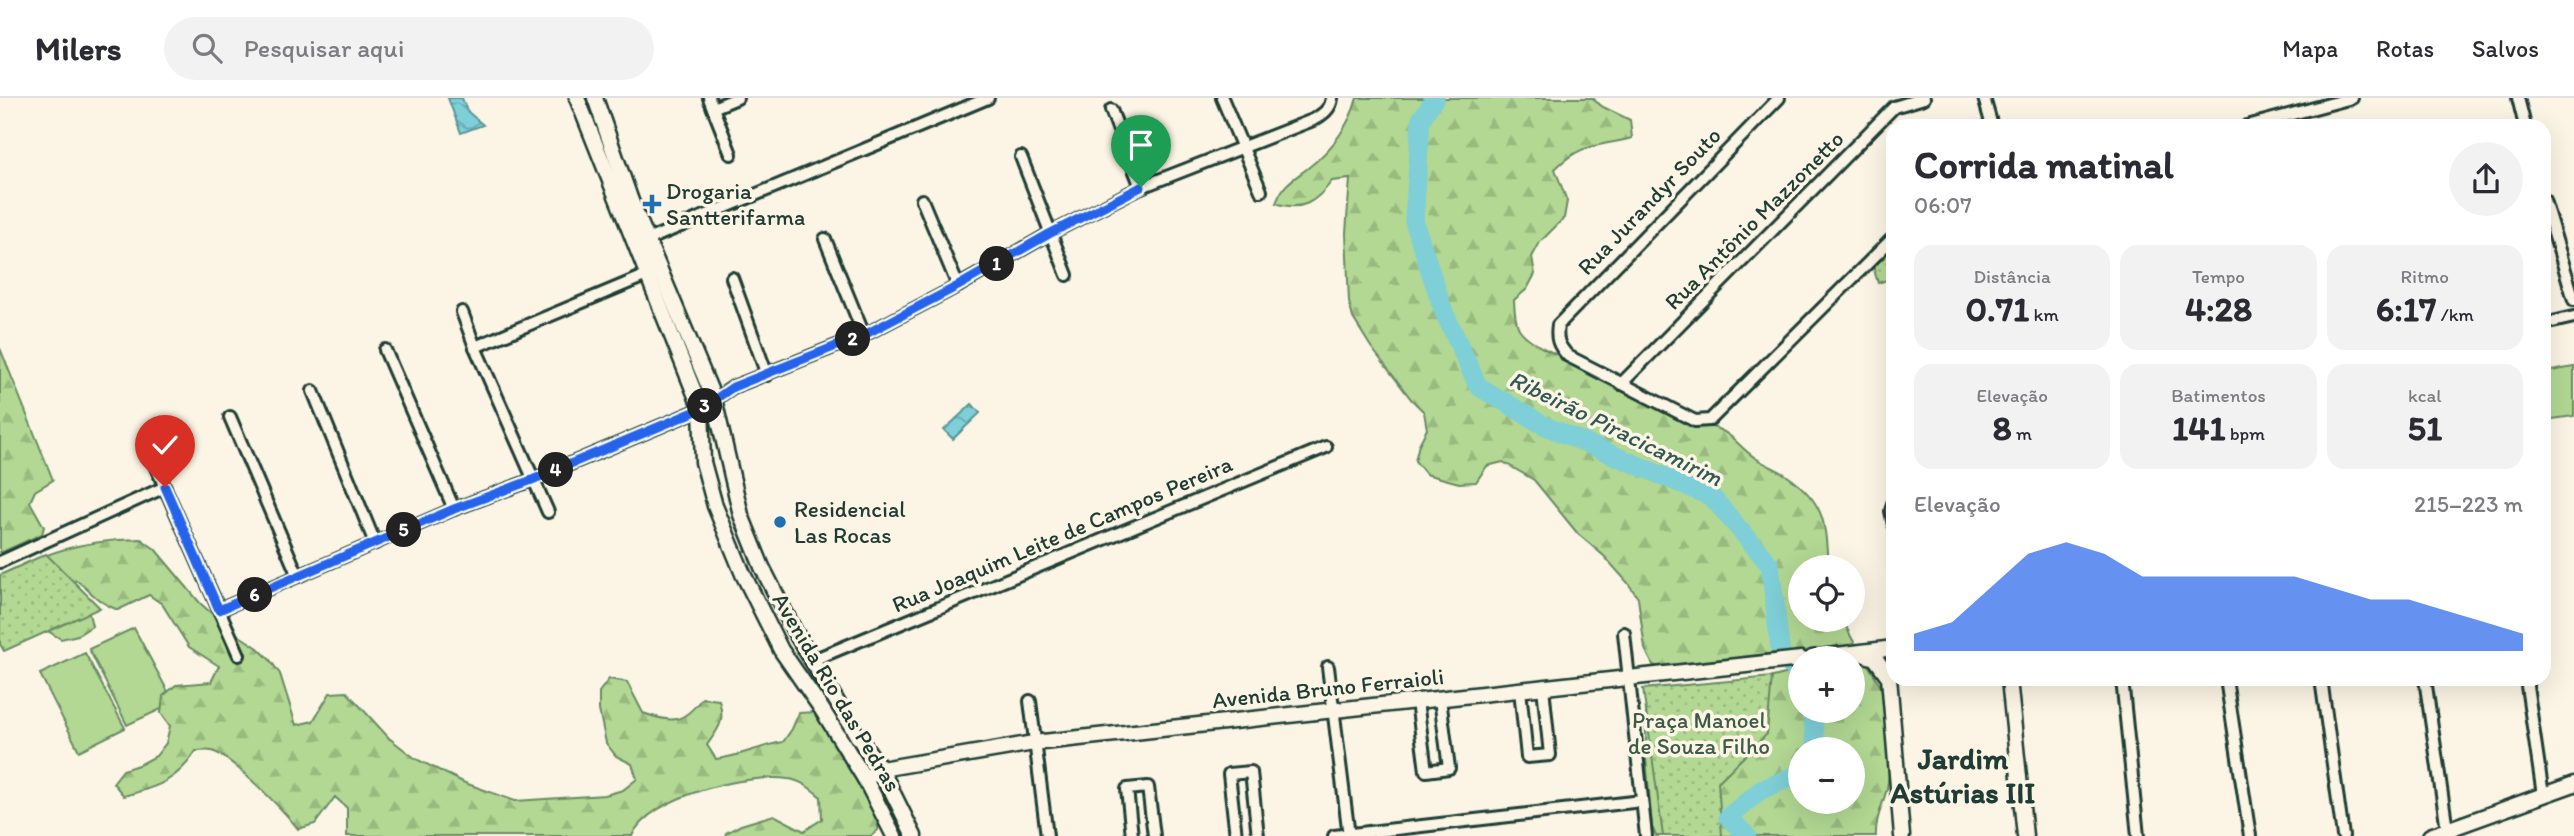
<!DOCTYPE html>
<html lang="pt">
<head>
<meta charset="utf-8">
<style>
  :root { --surface:#fff; --page:#f2f2f3; --text:#2b2b33; --muted:#7c7c81; --line:#e1e1e2; --accent:#2563eb }
  body { margin:0; font-family:Itim,sans-serif; background:var(--page); color:var(--text); height:100vh; display:flex; flex-direction:column; font-size:26px; white-space:nowrap }
  * { box-sizing:border-box; margin:0 }
  p { font-size:23px; color:var(--muted) }
  .icon { flex:none; width:38px; height:38px; fill:none; stroke:currentColor; stroke-width:2; stroke-linecap:round; stroke-linejoin:round }
  .map { position:relative; flex:1; overflow:hidden }
  .side { position:absolute; left:1886px; top:21px; width:665px; height:567px; display:flex; flex-direction:column; background:var(--surface); border-radius:21px; box-shadow:0 7px 28px #0002 }
  .side>* { flex:none }
  .fabs { position:absolute; left:1788px; top:457px; display:grid; gap:14px }
  .fabs a { display:grid; place-items:center; width:77px; height:77px; border-radius:50%; background:var(--surface); box-shadow:0 7px 28px #0002; font-size:35px }
  .pin { position:absolute; display:grid; place-items:center; width:60px; height:60px; color:#fff; margin:-72px -30px; border-radius:50% 50% 50% 0; rotate:-45deg; box-shadow:0 0 7px #0007 }
  .pin .icon { rotate:45deg }
  .km { position:absolute; width:35px; height:35px; margin:-18px; border-radius:50%; background:#222; color:#fff; font-size:19px; line-height:35px; text-align:center }
  .round { display:grid; place-items:center; flex:none; width:74px; height:74px; border-radius:37px; background:var(--page) }
  .overview { display:flex; align-items:center; justify-content:space-between; height:119px; padding:0 28px }
  h1 { font-size:38px; font-weight:700; line-height:52px }
  .figures { display:grid; grid-template-columns:repeat(3,1fr); gap:10px; height:119px; padding:7px 28px }
  .figures div { display:grid; align-content:center; border-radius:18px; background:var(--page); text-align:center }
  .figures b { font-size:35px; font-weight:700 }
  .figures small { font-size:19px; font-weight:400 }
  .figures p { font-size:19px }
  .chart { height:196px; padding:14px 28px }
  .chart p { display:flex; justify-content:space-between }
  .chart svg { width:100%; height:126px; margin-top:7px; fill:var(--accent); opacity:.7 }
  header { display:flex; align-items:center; gap:42px; box-sizing:border-box; height:98px; padding:0 35px; background:var(--surface); border-bottom:2px solid var(--line) }
  header strong { font-size:33px }
  nav { display:flex; gap:38px; margin-inline-start:auto; font-size:24px }
  .search { width:490px; height:63px; background:var(--page); display:flex; align-items:center; gap:18px; box-sizing:border-box; padding:0 24px; border-radius:38px; color:var(--muted); font-size:26px }
  .map>svg:first-child { display:block }
  .grass { fill:#b2d893; stroke:#688a64; stroke-width:2 }
  .forest { fill:url(#forest-firs); stroke:#688a64; stroke-width:2; fill-rule:evenodd }
  .park { fill:url(#park-dots); stroke:#688a64; stroke-width:2 }
  .water { fill:url(#water-waves); stroke:#589596; stroke-width:2 }
  .lines { fill:none; stroke-linecap:round; stroke-linejoin:round }
  .river { stroke:#7ecfd7; stroke-width:19 }
  .minor-casing { stroke:#1f3d34; stroke-width:16 }
  .tertiary-casing { stroke:#1f3d34; stroke-width:19 }
  .minor { stroke:#fcf5e5; stroke-width:10 }
  .tertiary { stroke:#fcf5e5; stroke-width:14 }
  .route-casing { stroke:#fff; stroke-width:14 }
  .route { stroke:#2563eb; stroke-width:9 }
  .poi-dot { fill:#1f6fb2; stroke:#fcf5e5; stroke-width:2.5 }
  .labels { text-anchor:middle; dominant-baseline:central; stroke-width:7; stroke-linejoin:round; paint-order:stroke }
  .poi-label { font-size:23px; fill:#1f3d34; stroke:#fcf5e5; text-anchor:start }
  .street-label { font-size:23px; fill:#1f3d34; stroke:#fcf5e5 }
  .park-label { font-size:23px; fill:#3c5c47; stroke:#fcf5e5 }
  .water-label { font-size:24px; font-style:italic; fill:#325a55; stroke:#fcf5e5 }
  .district-label { font-size:30px; font-weight:bold; fill:#1f3d34; stroke:#fcf5e5 }
</style>
</head>
<body>
<header>
<strong>Milers</strong>
<div class="search"><svg class="icon" aria-label="search" viewBox="0 0 24 24"><circle cx="10" cy="10" r="6"/><path d="M15 15l6 6"/></svg>Pesquisar aqui</div>
<nav><a>Mapa</a><a>Rotas</a><a>Salvos</a></nav>
</header>
<div class="map">
<svg width="2574" height="738" viewBox="0 0 2574 738">
  <defs>
    <pattern id="forest-firs" width="22" height="20" patternUnits="userSpaceOnUse" patternTransform="scale(1.75)"><rect width="22" height="20" fill="#b2d893"/><path d="M5 1l3.5 6h-7zM16 11l3.5 6h-7z" fill="#99ba7f"/></pattern>
    <pattern id="park-dots" width="8" height="8" patternUnits="userSpaceOnUse" patternTransform="scale(1.75)"><rect width="8" height="8" fill="#b2d893"/><path d="M2 2h.1M6 6h.1" fill="none" stroke="#99ba7f" stroke-width="1.8" stroke-linecap="round"/></pattern>
    <pattern id="water-waves" width="16" height="10" patternUnits="userSpaceOnUse" patternTransform="scale(1.75)"><rect width="16" height="10" fill="#7ecfd7"/><path d="M0 5q4-4 8 0t8 0" fill="none" stroke="#67a9af"/></pattern>
  </defs>
  <rect width="100%" height="100%" fill="#fcf5e5"/>
  <filter id="ink" filterUnits="userSpaceOnUse"><feTurbulence type="fractalNoise" baseFrequency=".0143" numOctaves="2"/><feDisplacementMap in="SourceGraphic" scale="14" xChannelSelector="R" yChannelSelector="G"/><feConvolveMatrix kernelMatrix="1 2 1 2 8 2 1 2 1" color-interpolation-filters="sRGB"/></filter>
  <g filter="url(#ink)">
    <g class="grass">
      <path d="M2574 269V318L2545 322V274Z"/>
      <path d="M134 530 174 605 127 627 89 551Z"/>
      <path d="M85 555 125 630 79 653 40 576Z"/>
    </g>
    <g class="forest">
      <path d="M1357 0H1593L1599 7 1630 22 1632 40C1598 49 1582 44 1555 71L1567 103 1564 120 1540 144 1532 159 1535 176 1527 191 1514 202C1515 230 1517 234 1541 249L1699 326C1735 332 1732 345 1757 361 1766 367 1777 371 1786 377 1826 405 1825 424 1828 469H1801V522H1844C1853 551 1877 573 1887 603 1893 625 1891 668 1887 690 1883 707 1875 721 1876 738H1656L1652 729 1646 660V590L1728 608 1773 579 1801 572V612H1853V560H1804V554H1786L1772 561 1669 572 1653 567 1645 551 1638 500 1628 485 1604 458 1578 436 1534 382 1503 364 1487 368 1476 384 1459 385 1426 376 1415 363 1419 346 1427 331 1424 314 1411 301 1371 249 1353 220 1349 204 1346 135 1350 81 1332 83C1316 104 1302 114 1276 105 1284 85 1291 83 1308 70 1331 52 1349 29 1357 0ZM1801 651H1853V704H1801Z"/>
      <path d="M0 250 53 382 35 393 30 404 44 429 42 436 0 455Z"/>
      <path d="M141 441 155 451 200 505 229 531 258 550 270 562 280 576 296 627 313 623 330 595 347 594 389 640 416 661 465 685 515 703 605 697 623 692 637 681 632 666 616 658 606 645 599 612V594L609 581 627 584 643 615C672 625 683 626 702 600L719 602C725 623 720 629 707 647L716 661C739 659 759 648 783 644L792 631 799 615 816 614 847 657 851 673 879 715 878 732 871 738H725L726 735 741 727 774 717 804 733 822 721 821 699C811 691 801 682 788 681 748 675 649 698 632 738H347V710L335 699 315 726 298 731C285 714 232 659 212 653 208 652 200 653 196 653 177 683 157 689 124 698L113 685 123 672 141 666 156 658 166 645 170 628 161 615 163 598 176 587 211 584 219 568 189 549 162 506 149 497 118 512C97 504 93 495 76 482L63 493 88 511 92 528 78 537 61 541 46 532 0 485C38 451 91 442 141 441Z"/>
    </g>
    <g class="park">
      <path d="M1893 144V180L1878 185 1872 165Z"/>
      <path d="M46 456 100 510 4 553 0 546V477Z"/>
      <path d="M1772 579 1767 636 1718 684 1722 738H1663L1643 591Z"/>
    </g>
    <g class="water">
      <path d="M448 0H462L467 13 483 27 461 35Z"/>
      <path d="M972 306 980 315 953 341 944 332Z"/>
    </g>
    <g class="lines">
      <g class="river">
        <path d="M1435 0 1421 21 1414 123 1443 212 1478 288 1543 327 1712 399 1770 467 1781 557 1801 578"/>
        <path d="M1812 612 1816 651"/>
        <path d="M1747 738 1728 719 1761 692 1801 675"/>
      </g>
      <g class="minor-casing">
        <g id="minor">
          <path d="M709 0 731 56"/>
          <path d="M1222 0 1261 93"/>
          <path d="M1779 0 1558 227C1556 241 1558 247 1568 258L1695 323 1710 322 1894 139"/>
          <path d="M1984 0 1992 28"/>
          <path d="M2518 0 2525 28"/>
          <path d="M713 10 737 0"/>
          <path d="M1111 12 1141 89"/>
          <path d="M2247 28 2352 0"/>
          <path d="M1021 59 1067 177"/>
          <path d="M922 102 958 188"/>
          <path d="M2544 102 2574 202"/>
          <path d="M825 141 864 237"/>
          <path d="M647 142 988 0"/>
          <path d="M732 180 767 277"/>
          <path d="M462 214 475 249 548 414"/>
          <path d="M2544 226 2574 219"/>
          <path d="M475 249 647 177"/>
          <path d="M385 252 454 411"/>
          <path d="M1621 286 1894 9 1924 0"/>
          <path d="M313 293 375 445"/>
          <path d="M230 319 298 478"/>
          <path d="M147 349 239 557"/>
          <path d="M1894 402 1891 413 1894 427"/>
          <path d="M0 464 165 389"/>
          <path d="M219 512 454 411 532 382 701 311 733 289 864 237 958 188 1049 136 1141 89 1313 22C1322 17 1331 11 1332 0"/>
          <path d="M1624 535 1646 738"/>
          <path d="M813 562 1326 349"/>
          <path d="M1328 569 1349 738"/>
          <path d="M2122 581 2138 738"/>
          <path d="M2226 581 2250 738"/>
          <path d="M2321 581 2343 738"/>
          <path d="M2425 581 2448 738"/>
          <path d="M2526 581 2543 697"/>
          <path d="M1520 592 1527 659 1550 657 1543 589"/>
          <path d="M1030 603 1047 738"/>
          <path d="M1417 603 1426 673 1449 670 1440 601"/>
          <path d="M1132 738 1127 691 1148 689 1154 738"/>
          <path d="M1236 738 1229 676 1251 674 1258 738"/>
          <path d="M1334 738 1642 703"/>
        </g>
      </g>
      <g class="tertiary-casing">
        <g id="tertiary">
          <path d="M577 0 701 311 703 364 715 408 743 476 781 552 821 610 865 681 894 738"/>
          <path d="M595 0 631 103 714 301 741 417 762 469 795 534 858 639 881 671 914 738"/>
          <path d="M1860 555 1875 560 1889 579 1902 738"/>
          <path d="M1812 560 1894 550"/>
          <path d="M2009 581 2025 738"/>
          <path d="M865 681 881 671 1034 645 1801 561"/>
          <path d="M2430 738 2574 686"/>
        </g>
      </g>
      <use href="#minor" class="minor"/>
      <use href="#tertiary" class="tertiary"/>
    </g>
  </g>
  <g class="lines" filter="url(#ink)">
    <g class="route-casing">
      <path id="route" d="M165 389 219 512 454 411 532 382 701 311 733 289 864 237 958 188 1049 136 1141 89"/>
    </g>
    <use href="#route" class="route"/>
  </g>
  <g class="poi-dot">
    <path d="M648.5 95.5h7v7h7v7h-7v7h-7v-7h-7v-7h7z"/>
    <circle cx="780" cy="424" r="7"/>
  </g>
  <g class="labels">
    <g class="poi-label">
      <text x="666" y="93">Drogaria<tspan x="666" dy="26">Santterifarma</tspan></text>
      <text x="794" y="411">Residencial<tspan x="794" dy="26">Las Rocas</tspan></text>
    </g>
    <g class="street-label">
      <text transform="translate(1649 103) rotate(-46)">Rua Jurandyr Souto</text>
      <text transform="translate(1754 122) rotate(-45)">Rua Antônio Mazzonetto</text>
      <text transform="translate(1062 436) rotate(-23)">Rua Joaquim Leite de Campos Pereira</text>
      <text transform="translate(1328 590) rotate(-6)">Avenida Bruno Ferraioli</text>
      <text transform="translate(837 594) rotate(59)">Avenida Rio das Pedras</text>
    </g>
    <g class="park-label">
      <text x="1699" y="622">Praça Manoel<tspan x="1699" dy="26">de Souza Filho</tspan></text>
    </g>
    <g class="water-label">
      <text transform="translate(1616 330) rotate(26)">Ribeirão Piracicamirim</text>
    </g>
    <g class="district-label">
      <text x="1963" y="660">Jardim<tspan x="1963" dy="34">Astúrias III</tspan></text>
    </g>
  </g>
</svg>
<div class="fabs">
<a><svg class="icon" aria-label="locate" viewBox="0 0 24 24"><circle cx="12" cy="12" r="6"/><path d="M12 2v4M12 18v4M2 12h4M18 12h4"/></svg></a>
<a>+</a>
<a>−</a>
</div>
<div class="pin" style="left:1141px;top:89px;background:#1e9e55"><svg class="icon" aria-label="arrive" viewBox="0 0 24 24"><path d="M6 21V4h12l-3 4 3 4H6"/></svg></div>
<div class="pin" style="left:165px;top:389px;background:#d93025"><svg class="icon" aria-label="check" viewBox="0 0 24 24"><path d="M5 12l5 5 9-10"/></svg></div>
<b class="km" style="left:997px;top:166px">1</b>
<b class="km" style="left:853px;top:241px">2</b>
<b class="km" style="left:705px;top:308px">3</b>
<b class="km" style="left:556px;top:372px">4</b>
<b class="km" style="left:404px;top:432px">5</b>
<b class="km" style="left:255px;top:497px">6</b>
<section class="side">
<div class="overview"><div><h1>Corrida matinal</h1><p>06:07</p></div><a class="round"><svg class="icon" aria-label="share" viewBox="0 0 24 24"><path d="M12 15V3M7 8l5-5 5 5M5 13v7h14v-7"/></svg></a></div>
<div class="figures">
<div><p>Distância</p><b>0.71<small> km</small></b></div>
<div><p>Tempo</p><b>4:28</b></div>
<div><p>Ritmo</p><b>6:17<small> /km</small></b></div>
</div>
<div class="figures">
<div><p>Elevação</p><b>8<small> m</small></b></div>
<div><p>Batimentos</p><b>141<small> bpm</small></b></div>
<div><p>kcal</p><b>51</b></div>
</div>
<div class="chart"><p><span>Elevação</span>215–223 m</p>
<svg viewBox="0 0 160 44" preserveAspectRatio="none"><path d="M0 44V38L10 34L20 22L30 10L40 6L50 10L60 18L70 18L80 18L90 18L100 18L110 22L120 26L130 26L140 30L150 34L160 38V44z"/></svg>
</div>
</section>
</div>
</body>
</html>
